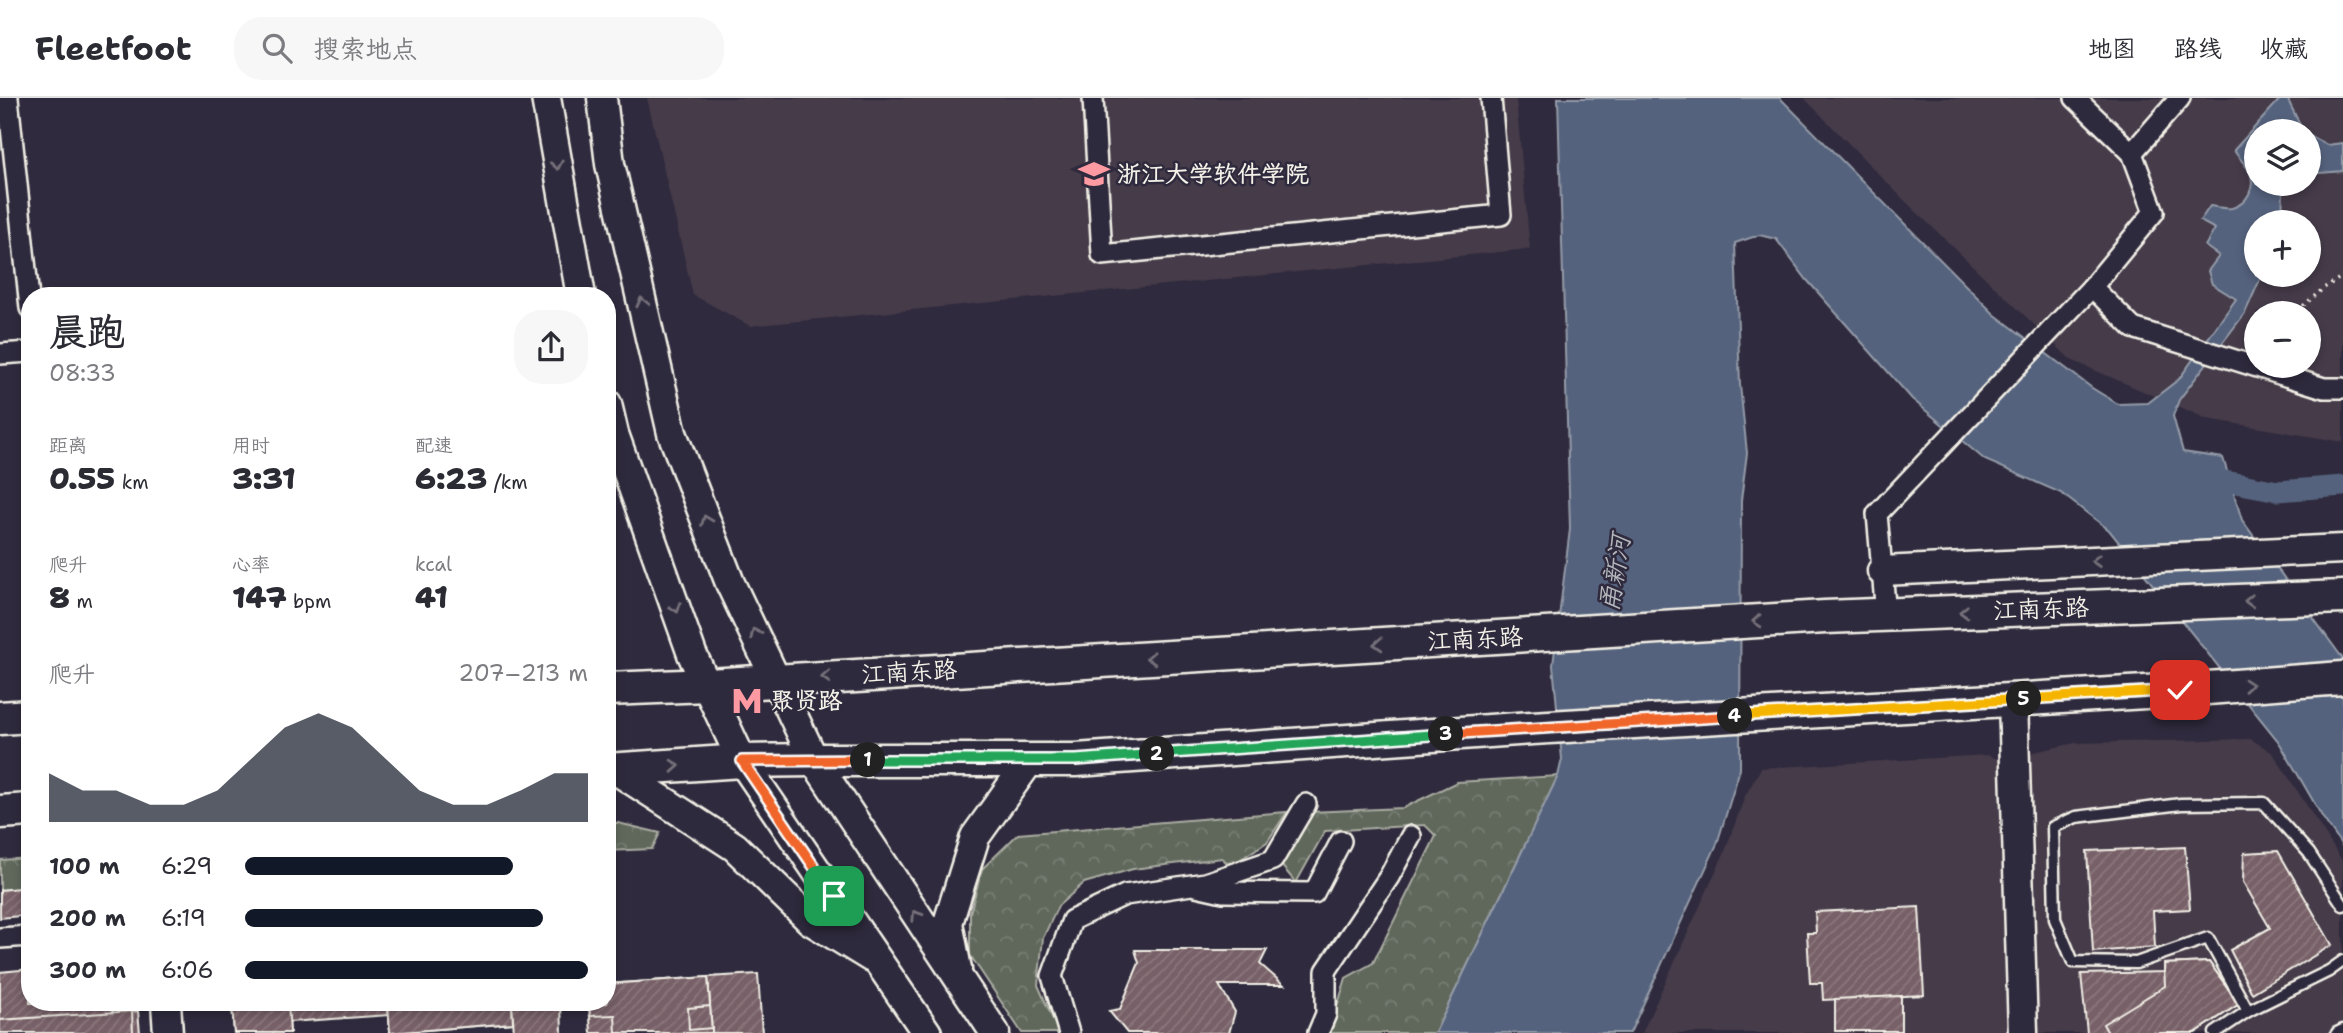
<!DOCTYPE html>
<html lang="zh">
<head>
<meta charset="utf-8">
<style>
  :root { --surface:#fff; --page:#f7f7f7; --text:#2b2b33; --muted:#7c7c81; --line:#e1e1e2; --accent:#111827 }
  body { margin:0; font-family:"Shantell Sans","LXGW WenKai TC",sans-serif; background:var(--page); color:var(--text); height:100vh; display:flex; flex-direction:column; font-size:26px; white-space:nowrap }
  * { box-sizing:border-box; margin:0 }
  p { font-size:23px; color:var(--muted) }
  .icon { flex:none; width:38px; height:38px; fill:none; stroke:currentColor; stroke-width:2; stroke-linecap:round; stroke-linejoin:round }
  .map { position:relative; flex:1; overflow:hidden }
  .drawer { position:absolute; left:21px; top:189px; width:595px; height:724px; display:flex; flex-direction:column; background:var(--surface); border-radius:28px; box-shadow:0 4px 10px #0003 }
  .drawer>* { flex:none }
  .tools { position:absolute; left:2244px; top:21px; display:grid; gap:14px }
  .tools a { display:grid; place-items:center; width:77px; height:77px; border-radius:50%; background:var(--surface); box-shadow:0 4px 10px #0003; font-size:35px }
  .pin { position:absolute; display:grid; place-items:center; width:60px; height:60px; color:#fff; margin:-30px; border-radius:14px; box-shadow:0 4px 10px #0006 }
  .km { position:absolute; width:35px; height:35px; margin:-18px; border-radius:50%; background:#222; color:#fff; font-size:19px; line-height:35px; text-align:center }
  .round { display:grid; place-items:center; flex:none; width:74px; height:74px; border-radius:28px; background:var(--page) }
  .summary { display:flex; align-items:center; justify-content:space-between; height:119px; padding:0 28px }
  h1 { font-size:38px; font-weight:800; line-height:52px }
  .figures { display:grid; grid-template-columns:repeat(3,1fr); gap:10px; height:119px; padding:7px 28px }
  .figures div { display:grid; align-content:center }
  .figures b { font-size:30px; font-weight:800 }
  .figures small { font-size:19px; font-weight:400 }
  .figures p { font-size:19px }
  .chart { height:196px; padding:14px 28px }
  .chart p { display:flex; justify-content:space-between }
  .chart svg { width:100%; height:126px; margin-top:7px; fill:var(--accent); opacity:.7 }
  ul { padding:0 28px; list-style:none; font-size:23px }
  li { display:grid; grid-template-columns:112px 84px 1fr; align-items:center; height:52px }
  li i { height:18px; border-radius:9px; background:var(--accent) }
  header { display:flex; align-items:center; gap:42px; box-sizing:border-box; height:98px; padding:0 35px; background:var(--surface); border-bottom:2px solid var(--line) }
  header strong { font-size:33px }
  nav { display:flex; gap:38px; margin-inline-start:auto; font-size:24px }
  .search { width:490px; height:63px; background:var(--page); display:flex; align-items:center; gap:18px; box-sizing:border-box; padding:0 24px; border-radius:28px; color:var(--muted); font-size:26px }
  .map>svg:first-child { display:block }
  .built { fill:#453a4a; fill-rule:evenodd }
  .forest { fill:url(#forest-crowns); stroke:#aaaca2; stroke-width:2 }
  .water { fill:#54627d; stroke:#949ba8; stroke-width:2 }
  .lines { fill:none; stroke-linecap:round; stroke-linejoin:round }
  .canal { stroke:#54627d; stroke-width:21 }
  .building { fill:url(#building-hatch); stroke:#f4f1e8; stroke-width:2 }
  .lane-casing { stroke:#f4f1e8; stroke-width:15 }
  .street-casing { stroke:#f4f1e8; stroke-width:24 }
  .secondary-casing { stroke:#f4f1e8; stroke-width:33 }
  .primary-casing { stroke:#f4f1e8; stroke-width:37 }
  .path { stroke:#f4f1e8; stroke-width:3.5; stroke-dasharray:2 5; stroke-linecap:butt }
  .lane { stroke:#2f2a3d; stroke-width:10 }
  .street { stroke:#2f2a3d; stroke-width:19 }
  .secondary { stroke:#2f2a3d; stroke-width:28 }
  .primary { stroke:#2f2a3d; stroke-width:32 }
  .oneway { stroke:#747079 }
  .split-1-casing { stroke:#fff; stroke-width:14 }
  .split-2-casing { stroke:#fff; stroke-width:14 }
  .split-3-casing { stroke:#fff; stroke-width:14 }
  .split-4-casing { stroke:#fff; stroke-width:14 }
  .split-5-casing { stroke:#fff; stroke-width:14 }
  .split-6-casing { stroke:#fff; stroke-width:14 }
  .split-1 { stroke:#f0652b; stroke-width:9 }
  .split-2 { stroke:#22a559; stroke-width:9 }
  .split-3 { stroke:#22a559; stroke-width:9 }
  .split-4 { stroke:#f0652b; stroke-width:9 }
  .split-5 { stroke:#f5b400; stroke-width:9 }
  .split-6 { stroke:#f5b400; stroke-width:9 }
  .labels { text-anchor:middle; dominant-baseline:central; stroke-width:5; stroke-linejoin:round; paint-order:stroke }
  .poi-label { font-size:24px; font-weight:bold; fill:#f4f1e8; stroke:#2f2a3d; text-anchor:start }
  .street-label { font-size:24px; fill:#f4f1e8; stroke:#2f2a3d }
  .water-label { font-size:26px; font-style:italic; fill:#b4b8bd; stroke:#2f2a3d }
</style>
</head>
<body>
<header>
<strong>Fleetfoot</strong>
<div class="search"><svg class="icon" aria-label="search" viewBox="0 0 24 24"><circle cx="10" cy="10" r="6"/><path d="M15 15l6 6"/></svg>搜索地点</div>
<nav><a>地图</a><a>路线</a><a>收藏</a></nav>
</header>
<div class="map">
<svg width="2343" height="935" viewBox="0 0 2343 935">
  <defs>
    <pattern id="forest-crowns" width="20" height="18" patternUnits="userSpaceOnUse" patternTransform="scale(1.75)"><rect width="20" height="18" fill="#60685c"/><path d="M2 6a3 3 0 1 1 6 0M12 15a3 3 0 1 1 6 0" fill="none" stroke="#777e73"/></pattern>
    <pattern id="building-hatch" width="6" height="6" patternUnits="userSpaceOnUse" patternTransform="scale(1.75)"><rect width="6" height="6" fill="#776067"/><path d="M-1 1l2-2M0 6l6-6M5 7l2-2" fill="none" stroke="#8b777d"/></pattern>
  </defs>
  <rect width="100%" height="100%" fill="#2f2a3d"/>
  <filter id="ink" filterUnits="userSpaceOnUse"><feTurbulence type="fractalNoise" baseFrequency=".0143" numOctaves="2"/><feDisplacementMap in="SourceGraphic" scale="14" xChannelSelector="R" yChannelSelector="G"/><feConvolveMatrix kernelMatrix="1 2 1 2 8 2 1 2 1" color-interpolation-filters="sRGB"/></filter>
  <g filter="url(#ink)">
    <g class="built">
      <path d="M647 0H1516L1530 151 750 228 693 197Z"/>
      <path d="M1804 0H2343V344L2207 321 2071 262 1904 102ZM2256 33H2308V86H2256ZM2256 124H2308V177H2256ZM2256 215H2308V268H2256Z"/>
      <path d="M2251 641 2273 655 2343 764V935H2031L2025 656 2075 645Z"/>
      <path d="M1987 657 2002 662 2007 935H1642L1725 753 1745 698 1761 670Z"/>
    </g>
    <g class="forest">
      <path d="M1558 678 1435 935H1329L1346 880 1373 865 1436 738 1425 727 1325 733 1296 785 1281 767 1309 714 1403 710 1457 684Z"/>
      <path d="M1287 714 1267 744 1230 768 1222 760 1133 771 1084 785 1058 808 1043 840 1038 887 1059 935H1022L970 857V815L982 771 1018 736Z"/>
      <path d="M607 725H618L660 735 652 751 607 753Z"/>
      <path d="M30 760V789L0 792V762Z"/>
    </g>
    <g class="water">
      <path d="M1558 0H1780L1994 216 2092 290 2118 306 2148 305 2179 281 2236 201 2212 186 2208 173 2219 158 2205 148 2215 131 2200 123 2210 108C2217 109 2226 111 2232 110 2247 106 2256 89 2250 75 2247 67 2238 60 2234 52L2281 0H2287L2303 33H2256V86H2293L2283 92 2282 124H2256V177H2262L2245 215 2179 302 2173 318 2183 354 2223 360 2242 422 2343 561V749L2323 720 2279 644 2109 432 2061 395 1985 362 1912 301 1807 182 1776 141 1759 137 1735 145 1740 287 1747 355 1741 402 1740 671 1717 746 1630 935H1435L1558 678 1562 661 1553 567 1570 431Z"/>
      <path d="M2308 37 2327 47 2343 45V73L2308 76Z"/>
    </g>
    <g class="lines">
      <path class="canal" d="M2204 379 2278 393 2343 388"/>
    </g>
    <g class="building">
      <path d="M2185 749 2190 811 2153 813 2155 849 2093 854 2087 753Z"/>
      <path d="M2278 753 2332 847 2252 895 2230 852 2270 830 2243 784 2244 755Z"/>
      <path d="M30 789V817L0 820V792Z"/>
      <path d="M1919 809 1924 897 1823 902 1822 885H1810L1807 835H1816L1815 814Z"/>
      <path d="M1135 852H1267L1260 866 1284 887H1219L1235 914 1229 935H1127L1109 913 1120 911 1139 865Z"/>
      <path d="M2209 864 2239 906 2195 935H2087L2081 876 2164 874V866Z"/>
      <path d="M2209 864 2239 906 2195 935H2108L2103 926 2165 888 2164 866Z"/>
      <path d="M30 871V905H112L113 915 138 913 140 935H0V874Z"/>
      <path d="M758 876 762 935H712L708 879Z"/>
      <path d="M708 879 712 935H591L589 905H607V886Z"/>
      <path d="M708 879 710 908 688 910 689 932 712 930V935H616L615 917 590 918 589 905H607V886Z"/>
      <path d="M1901 898V933H1835V901Z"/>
      <path d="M232 905H388L389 917 289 924 290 935H234Z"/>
      <path d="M232 905H288L290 935H234Z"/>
      <path d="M388 905H512L513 925 390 935Z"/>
      <path d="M388 905H512L513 925 390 935Z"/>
      <path d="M512 905H561L562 935H514Z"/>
      <path d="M132 913 133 935H0V922Z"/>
    </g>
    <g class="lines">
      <g class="lane-casing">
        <g id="lane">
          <path d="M2248 913 2208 840 2136 865 2073 864 2055 821 2053 729 2076 719 2181 706 2264 705 2309 755 2343 807"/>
          <path d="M2215 935 2248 913 2329 873 2343 863"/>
          <path d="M2337 935 2343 932"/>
        </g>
      </g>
      <g class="street-casing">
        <g id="street">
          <path d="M8 0 30 210"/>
          <path d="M1093 0 1102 157 1501 117 1491 0"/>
          <path d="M2132 55 2180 0"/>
          <path d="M2092 189 2133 230 2324 290H2343"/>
          <path d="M0 256 30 254"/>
          <path d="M1886 517 1877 416 2092 189 2154 114 2132 55 2075 0"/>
          <path d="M1196 788 1223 794 1314 795 1341 743"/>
          <path d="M0 840 30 838"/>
          <path d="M1069 935 1052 878 1072 822 1125 797 1205 785 1273 762 1306 706"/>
          <path d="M1318 935 1326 916V873L1389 779 1411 738"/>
        </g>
      </g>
      <g class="secondary-casing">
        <g id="secondary">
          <path d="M546 0 581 198"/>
          <path d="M602 0 610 66 672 335 730 485 814 662 995 935"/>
          <path d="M607 306 614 336 692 556 742 663 927 935"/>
          <path d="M1882 473 2343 451"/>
          <path d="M2013 601 2023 935"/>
          <path d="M616 672 735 749 810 822 872 860"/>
          <path d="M957 871 948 825 975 739 1030 662"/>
          <path d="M166 905 168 935"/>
        </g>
      </g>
      <g class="primary-casing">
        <g id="primary">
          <path d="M607 591 708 587 1825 519 2343 499"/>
          <path d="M0 620 30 618"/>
          <path d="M607 672 742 663 814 662H1076L1532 630 2180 592 2343 580"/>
          <path d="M0 714 30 712"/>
        </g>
      </g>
      <path class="path" d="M2304 215V207L2324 190 2343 178"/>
      <use href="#lane" class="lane"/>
      <use href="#street" class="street"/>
      <use href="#secondary" class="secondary"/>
      <use href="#primary" class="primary"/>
    </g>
    <defs><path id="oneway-chevron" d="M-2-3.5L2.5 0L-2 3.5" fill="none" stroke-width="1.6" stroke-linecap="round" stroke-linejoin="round" transform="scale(1.75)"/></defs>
    <g class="oneway">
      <use href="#oneway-chevron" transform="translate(557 67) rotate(80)"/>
      <use href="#oneway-chevron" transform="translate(642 204) rotate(-103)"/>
      <use href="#oneway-chevron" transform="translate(706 422) rotate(-111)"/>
      <use href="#oneway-chevron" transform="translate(2096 463) rotate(177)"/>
      <use href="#oneway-chevron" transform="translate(2249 503) rotate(178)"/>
      <use href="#oneway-chevron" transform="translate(676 510) rotate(71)"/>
      <use href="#oneway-chevron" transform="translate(1964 514) rotate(178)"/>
      <use href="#oneway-chevron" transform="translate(1757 523) rotate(176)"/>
      <use href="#oneway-chevron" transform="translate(755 535) rotate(-116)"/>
      <use href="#oneway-chevron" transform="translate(1378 546) rotate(177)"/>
      <use href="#oneway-chevron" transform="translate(1151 560) rotate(177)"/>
      <use href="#oneway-chevron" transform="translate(826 579) rotate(177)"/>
      <use href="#oneway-chevron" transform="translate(2248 587) rotate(-4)"/>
      <use href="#oneway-chevron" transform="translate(675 668) rotate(-4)"/>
      <use href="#oneway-chevron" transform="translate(916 817) rotate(-123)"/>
    </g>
  </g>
  <g class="lines" filter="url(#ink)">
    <g class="split-1-casing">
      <path id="split-1" d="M834 798 742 663 868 662"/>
    </g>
    <g class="split-2-casing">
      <path id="split-2" d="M868 662H1076L1157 656"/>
    </g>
    <g class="split-3-casing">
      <path id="split-3" d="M1157 656 1446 636"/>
    </g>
    <g class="split-4-casing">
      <path id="split-4" d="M1446 636 1735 618"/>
    </g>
    <g class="split-5-casing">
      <path id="split-5" d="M1735 618 2024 601"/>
    </g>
    <g class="split-6-casing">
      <path id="split-6" d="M2024 601 2180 592"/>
    </g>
    <use href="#split-1" class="split-1"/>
    <use href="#split-2" class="split-2"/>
    <use href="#split-3" class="split-3"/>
    <use href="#split-4" class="split-4"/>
    <use href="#split-5" class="split-5"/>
    <use href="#split-6" class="split-6"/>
  </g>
  <defs>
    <g id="university-bare" transform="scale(2.415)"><path d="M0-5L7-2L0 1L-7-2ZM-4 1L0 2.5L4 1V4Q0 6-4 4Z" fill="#ff9aa2" stroke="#2f2a3d" stroke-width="2.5" paint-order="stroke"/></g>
    <g id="metro-bare" transform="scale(2.415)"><path d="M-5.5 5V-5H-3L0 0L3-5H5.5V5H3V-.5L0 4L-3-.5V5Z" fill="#ff9aa2" stroke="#2f2a3d" stroke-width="2.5" paint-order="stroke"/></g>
  </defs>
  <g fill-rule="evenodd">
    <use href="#university-bare" x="1094" y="76"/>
    <use href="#metro-bare" x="747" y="603"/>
  </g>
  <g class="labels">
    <g class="poi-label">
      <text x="1117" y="76">浙江大学软件学院</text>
      <text x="770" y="603">聚贤路</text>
    </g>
    <g class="street-label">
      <text transform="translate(2041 511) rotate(-2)">江南东路</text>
      <text transform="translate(1475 541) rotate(-3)">江南东路</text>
      <text transform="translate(909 574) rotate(-3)">江南东路</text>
    </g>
    <g class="water-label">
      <text transform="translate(1614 475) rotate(-81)">甬新河</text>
    </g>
  </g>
</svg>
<div class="tools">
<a><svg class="icon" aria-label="layers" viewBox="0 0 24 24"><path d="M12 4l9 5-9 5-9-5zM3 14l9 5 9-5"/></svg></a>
<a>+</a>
<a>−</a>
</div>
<div class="pin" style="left:834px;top:798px;background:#1e9e55"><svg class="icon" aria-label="arrive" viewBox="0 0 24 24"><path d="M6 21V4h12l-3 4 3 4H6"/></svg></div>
<div class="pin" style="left:2180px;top:592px;background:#d93025"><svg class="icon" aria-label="check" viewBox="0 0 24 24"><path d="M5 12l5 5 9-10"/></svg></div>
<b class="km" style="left:868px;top:662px">1</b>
<b class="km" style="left:1157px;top:656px">2</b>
<b class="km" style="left:1446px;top:636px">3</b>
<b class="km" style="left:1735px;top:618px">4</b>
<b class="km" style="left:2024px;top:601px">5</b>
<section class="drawer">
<div class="summary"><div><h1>晨跑</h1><p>08:33</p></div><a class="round"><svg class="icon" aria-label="share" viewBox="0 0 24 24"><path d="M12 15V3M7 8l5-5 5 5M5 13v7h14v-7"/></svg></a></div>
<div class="figures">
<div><p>距离</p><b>0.55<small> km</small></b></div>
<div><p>用时</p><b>3:31</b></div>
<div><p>配速</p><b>6:23<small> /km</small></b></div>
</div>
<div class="figures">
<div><p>爬升</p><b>8<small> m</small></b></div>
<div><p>心率</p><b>147<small> bpm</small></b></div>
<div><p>kcal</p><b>41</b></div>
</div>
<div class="chart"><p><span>爬升</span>207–213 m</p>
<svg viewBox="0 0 160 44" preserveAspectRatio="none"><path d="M0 44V27L10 33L20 33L30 38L40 38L50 33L60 22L70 11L80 6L90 11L100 22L110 33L120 38L130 38L140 33L150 27L160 27V44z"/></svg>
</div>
<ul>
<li><b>100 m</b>6:29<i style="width:78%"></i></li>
<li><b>200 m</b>6:19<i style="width:87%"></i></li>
<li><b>300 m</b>6:06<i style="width:100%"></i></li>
</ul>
</section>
</div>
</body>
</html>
